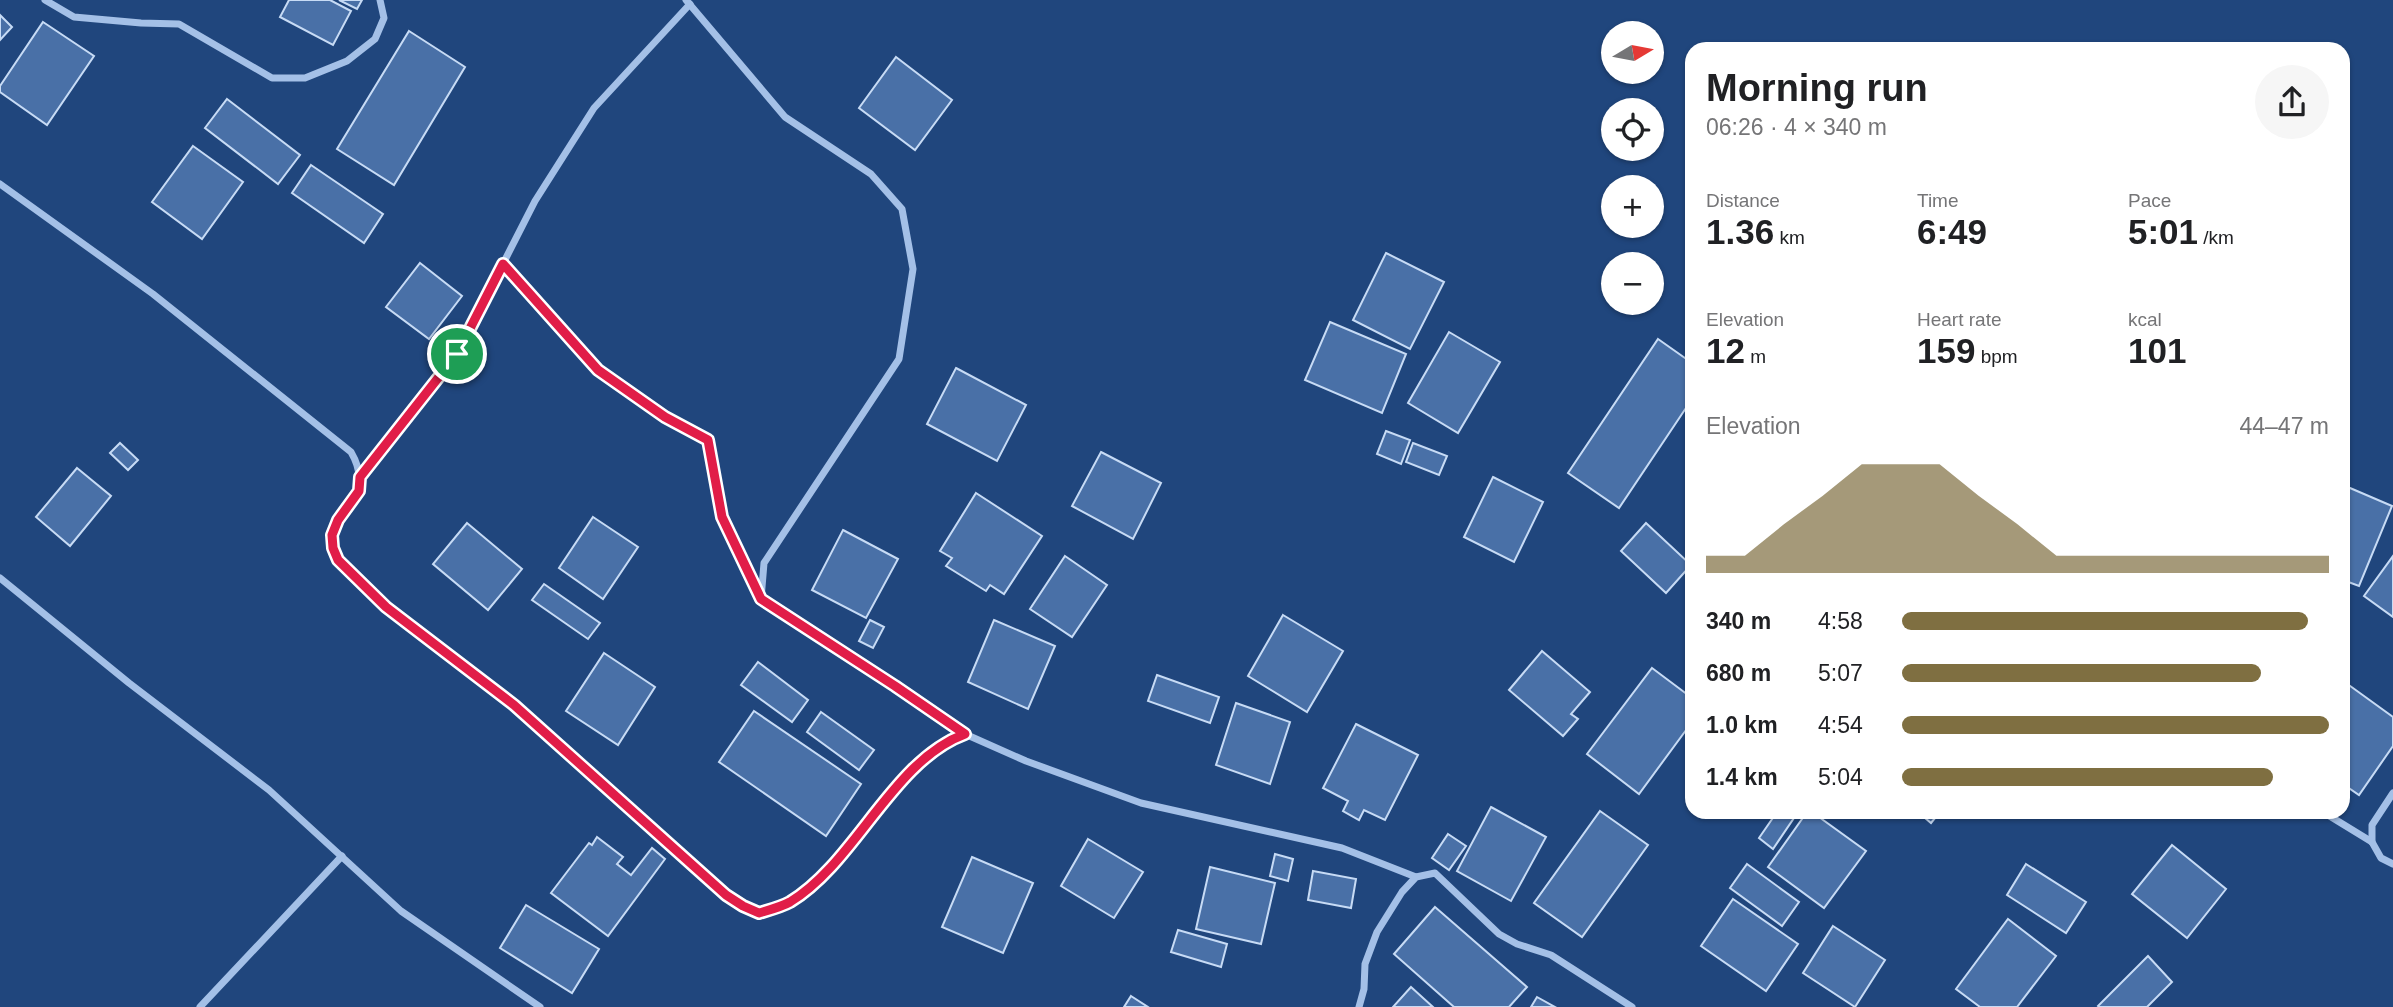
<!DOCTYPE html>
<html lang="en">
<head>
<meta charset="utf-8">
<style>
  :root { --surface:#fff; --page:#f6f6f6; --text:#202124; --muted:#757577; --accent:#7f6f41 }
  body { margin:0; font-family:Helvetica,sans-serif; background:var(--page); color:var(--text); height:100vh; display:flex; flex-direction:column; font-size:26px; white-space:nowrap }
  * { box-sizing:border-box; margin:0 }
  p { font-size:23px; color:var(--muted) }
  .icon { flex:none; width:38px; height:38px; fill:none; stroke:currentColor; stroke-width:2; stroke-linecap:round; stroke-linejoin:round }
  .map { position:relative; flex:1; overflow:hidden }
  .details { position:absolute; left:1685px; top:42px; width:665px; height:777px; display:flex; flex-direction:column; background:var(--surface); border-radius:21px; box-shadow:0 2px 5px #0004 }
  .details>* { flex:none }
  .needle { width:46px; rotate:80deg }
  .controls { position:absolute; left:1601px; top:21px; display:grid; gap:14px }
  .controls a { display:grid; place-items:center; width:63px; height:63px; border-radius:50%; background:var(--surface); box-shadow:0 2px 5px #0004; font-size:35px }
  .pin { position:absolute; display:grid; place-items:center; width:60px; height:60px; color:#fff; margin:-30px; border:4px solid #fff; border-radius:50%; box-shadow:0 2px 7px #0007 }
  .round { display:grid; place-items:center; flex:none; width:74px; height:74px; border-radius:37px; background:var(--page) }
  .head { display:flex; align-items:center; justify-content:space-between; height:119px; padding:0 21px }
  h1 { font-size:38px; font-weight:700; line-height:52px }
  .figures { display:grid; grid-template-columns:repeat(3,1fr); gap:10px; height:119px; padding:7px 21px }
  .figures div { display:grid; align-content:center }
  .figures b { font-size:35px; font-weight:700 }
  .figures small { font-size:19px; font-weight:400 }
  .figures p { font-size:19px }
  .chart { height:196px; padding:14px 21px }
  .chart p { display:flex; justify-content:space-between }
  .chart svg { width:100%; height:126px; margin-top:7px; fill:var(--accent); opacity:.7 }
  ul { padding:0 21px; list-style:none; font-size:23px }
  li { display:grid; grid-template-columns:112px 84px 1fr; align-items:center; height:52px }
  li i { height:18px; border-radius:9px; background:var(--accent) }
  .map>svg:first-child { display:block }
  .building { fill:#4970a7; stroke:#c7dbf5; stroke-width:2 }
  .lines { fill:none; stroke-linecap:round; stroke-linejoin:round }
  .street { stroke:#a4c0e7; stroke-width:7 }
  .route-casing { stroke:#fff; stroke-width:14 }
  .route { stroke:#e11d48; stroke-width:9 }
</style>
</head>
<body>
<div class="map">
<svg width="2393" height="1007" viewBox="0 0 2393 1007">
  <rect width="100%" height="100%" fill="#20467d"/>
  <g class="building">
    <path d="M289 0H330L351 11 333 45 280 17Z"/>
    <path d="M339 0H362L357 9Z"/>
    <path d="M0 15 12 27 0 40Z"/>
    <path d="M43 22 94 56 47 125 0 92V86Z"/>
    <path d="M409 31 465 67 394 185 337 149Z"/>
    <path d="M896 57 952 100 915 150 859 108Z"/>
    <path d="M227 99 300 155 278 184 205 128Z"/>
    <path d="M193 146 243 182 202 239 152 202Z"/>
    <path d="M311 165 383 214 364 243 292 193Z"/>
    <path d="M1386 253 1444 282 1410 349 1353 320Z"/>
    <path d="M420 263 462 296 429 339 386 307Z"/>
    <path d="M1330 322 1406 354 1382 413 1305 380Z"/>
    <path d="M1449 332 1500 362 1458 433 1408 403Z"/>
    <path d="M1658 339 1692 363V399L1619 508 1568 473Z"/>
    <path d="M956 368 1026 405 997 461 927 424Z"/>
    <path d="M1386 431 1410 440 1401 464 1377 454Z"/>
    <path d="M120 443 138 460 128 470 110 453Z"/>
    <path d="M1413 443 1447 456 1439 475 1406 462Z"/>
    <path d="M1101 452 1161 483 1133 539 1072 506Z"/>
    <path d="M77 468 111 496 70 546 36 517Z"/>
    <path d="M1493 477 1543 502 1514 562 1464 537Z"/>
    <path d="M2343 485 2392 506 2359 586 2343 580Z"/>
    <path d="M976 493 1042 536 1004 594 990 585 986 591 946 566 952 558 940 551Z"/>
    <path d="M593 517 638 547 603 599 559 568Z"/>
    <path d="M467 523 522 569 488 610 433 564Z"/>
    <path d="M1646 523 1691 565 1666 593 1621 551Z"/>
    <path d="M843 530 898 559 866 618 812 590Z"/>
    <path d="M1065 556 1107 585 1072 637 1030 609Z"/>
    <path d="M2393 556V617L2364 596Z"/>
    <path d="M544 584 600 623 588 639 532 600Z"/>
    <path d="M1283 615 1343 651 1307 712 1248 676Z"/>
    <path d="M870 620 884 627 873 648 859 641Z"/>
    <path d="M994 620 1055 646 1028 709 968 682Z"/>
    <path d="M1542 651 1590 692 1571 714 1578 719 1563 736 1509 690Z"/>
    <path d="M604 653 655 687 618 745 566 711Z"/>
    <path d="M758 662 808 700 792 722 741 685Z"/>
    <path d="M1652 668 1692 698V722L1639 794 1587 754Z"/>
    <path d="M1157 675 1219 697 1210 723 1148 701Z"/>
    <path d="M2346 683 2393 717V746L2359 795 2343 784V688Z"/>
    <path d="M1236 703 1290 722 1270 784 1216 765Z"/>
    <path d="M754 711 861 784 826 836 719 762Z"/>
    <path d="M821 712 874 750 859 770 807 732Z"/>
    <path d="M1356 724 1418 755 1385 820 1364 810 1359 820 1343 811 1348 801 1323 788Z"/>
    <path d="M1491 807 1546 837 1511 901 1457 871Z"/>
    <path d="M1600 811 1648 845 1582 937 1534 903Z"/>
    <path d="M1777 812H1798L1773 849 1759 838Z"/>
    <path d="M1807 812H1812L1866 851 1824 908 1768 867Z"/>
    <path d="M1918 812H1940L1931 823Z"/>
    <path d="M1448 834 1466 846 1449 870 1432 858Z"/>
    <path d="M597 837 623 857 617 864 631 875 652 848 665 859 608 936 551 893 589 843 592 845Z"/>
    <path d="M1088 839 1143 872 1114 918 1061 886Z"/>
    <path d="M2172 845 2226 889 2187 938 2132 894Z"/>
    <path d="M1275 854 1293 859 1288 881 1270 876Z"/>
    <path d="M972 857 1033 883 1003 953 942 927Z"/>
    <path d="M1747 864 1799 902 1782 926 1730 888Z"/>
    <path d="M2026 864 2086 902 2066 933 2007 895Z"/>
    <path d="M1210 867 1275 883 1261 944 1196 929Z"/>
    <path d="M1313 871 1356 879 1351 908 1308 900Z"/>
    <path d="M1733 899 1798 944 1766 991 1701 946Z"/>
    <path d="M526 905 599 949 572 993 500 948Z"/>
    <path d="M1435 907 1527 987 1509 1007H1454L1394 954Z"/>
    <path d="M2008 919 2056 956 2017 1007H1980L1956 989Z"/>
    <path d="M1833 926 1885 960 1855 1007 1803 973Z"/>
    <path d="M1178 930 1227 944 1221 967 1171 952Z"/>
    <path d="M2148 956 2172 982 2147 1007H2099L2098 1006Z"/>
    <path d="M1411 987 1433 1007H1393Z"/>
    <path d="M1131 996 1148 1007H1124Z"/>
    <path d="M1537 997 1555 1007H1531Z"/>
  </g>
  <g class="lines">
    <g class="street">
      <path d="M45 0 74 17 141 23 179 24 272 78H305L347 61 375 39 384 18 380 0"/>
      <path d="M686 0 785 117 871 174 902 209 913 269 899 359 764 563 761 599 895 686 965 734"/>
      <path d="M0 184 153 294 351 452C382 505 313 516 337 558 343 568 355 576 363 584 408 630 462 664 512 704 586 764 656 831 726 895L743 906 759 913C769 910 781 907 790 902 856 862 892 761 965 734L1026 761 1141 803 1342 848 1416 877"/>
      <path d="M503 264 598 370 665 417 708 440 722 517 760 597"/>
      <path d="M360 477 457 354 535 201 594 108 690 4"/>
      <path d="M0 578 129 683 269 790 401 911 540 1007"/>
      <path d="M2323 812 2372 842 2381 858 2393 864"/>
      <path d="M2372 842V825L2393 793"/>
      <path d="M200 1007 342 856"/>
      <path d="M1359 1007 1364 989 1365 964 1377 932 1402 892 1416 877 1435 873 1499 934 1517 944 1551 955 1632 1007"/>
    </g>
  </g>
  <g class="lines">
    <g class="route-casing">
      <path id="route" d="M503 264 598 370 665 417 708 440 722 517 761 599 895 686 965 734C892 761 856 862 790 902 781 907 769 910 759 913L743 906 726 895 514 705 386 607 338 560 333 548 332 535 338 520 359 491 360 477 457 354Z"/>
    </g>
    <use href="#route" class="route"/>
  </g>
</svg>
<div class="controls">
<a><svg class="needle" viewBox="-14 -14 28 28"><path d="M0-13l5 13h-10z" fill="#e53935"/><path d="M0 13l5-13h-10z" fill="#757577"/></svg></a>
<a><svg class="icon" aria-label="locate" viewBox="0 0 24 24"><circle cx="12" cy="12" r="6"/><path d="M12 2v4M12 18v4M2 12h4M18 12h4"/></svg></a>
<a>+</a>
<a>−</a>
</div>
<div class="pin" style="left:457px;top:354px;background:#1e9e55"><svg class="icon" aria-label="arrive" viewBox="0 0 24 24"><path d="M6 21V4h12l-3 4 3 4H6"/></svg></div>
<section class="details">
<div class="head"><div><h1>Morning run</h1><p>06:26 · 4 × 340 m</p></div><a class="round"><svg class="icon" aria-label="share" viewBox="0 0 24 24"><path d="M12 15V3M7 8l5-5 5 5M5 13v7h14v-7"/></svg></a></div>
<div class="figures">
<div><p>Distance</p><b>1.36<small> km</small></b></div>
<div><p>Time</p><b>6:49</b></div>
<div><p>Pace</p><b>5:01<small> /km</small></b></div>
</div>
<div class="figures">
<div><p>Elevation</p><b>12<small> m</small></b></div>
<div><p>Heart rate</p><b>159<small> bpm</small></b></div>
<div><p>kcal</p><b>101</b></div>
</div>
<div class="chart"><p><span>Elevation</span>44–47 m</p>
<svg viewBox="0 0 160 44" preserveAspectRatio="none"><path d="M0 44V38L10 38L20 27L30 17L40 6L50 6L60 6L70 17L80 27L90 38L100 38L110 38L120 38L130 38L140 38L150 38L160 38V44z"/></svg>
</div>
<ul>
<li><b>340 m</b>4:58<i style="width:95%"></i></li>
<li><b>680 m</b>5:07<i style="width:84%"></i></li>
<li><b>1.0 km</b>4:54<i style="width:100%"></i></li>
<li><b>1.4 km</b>5:04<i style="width:87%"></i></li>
</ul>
</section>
</div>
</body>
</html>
